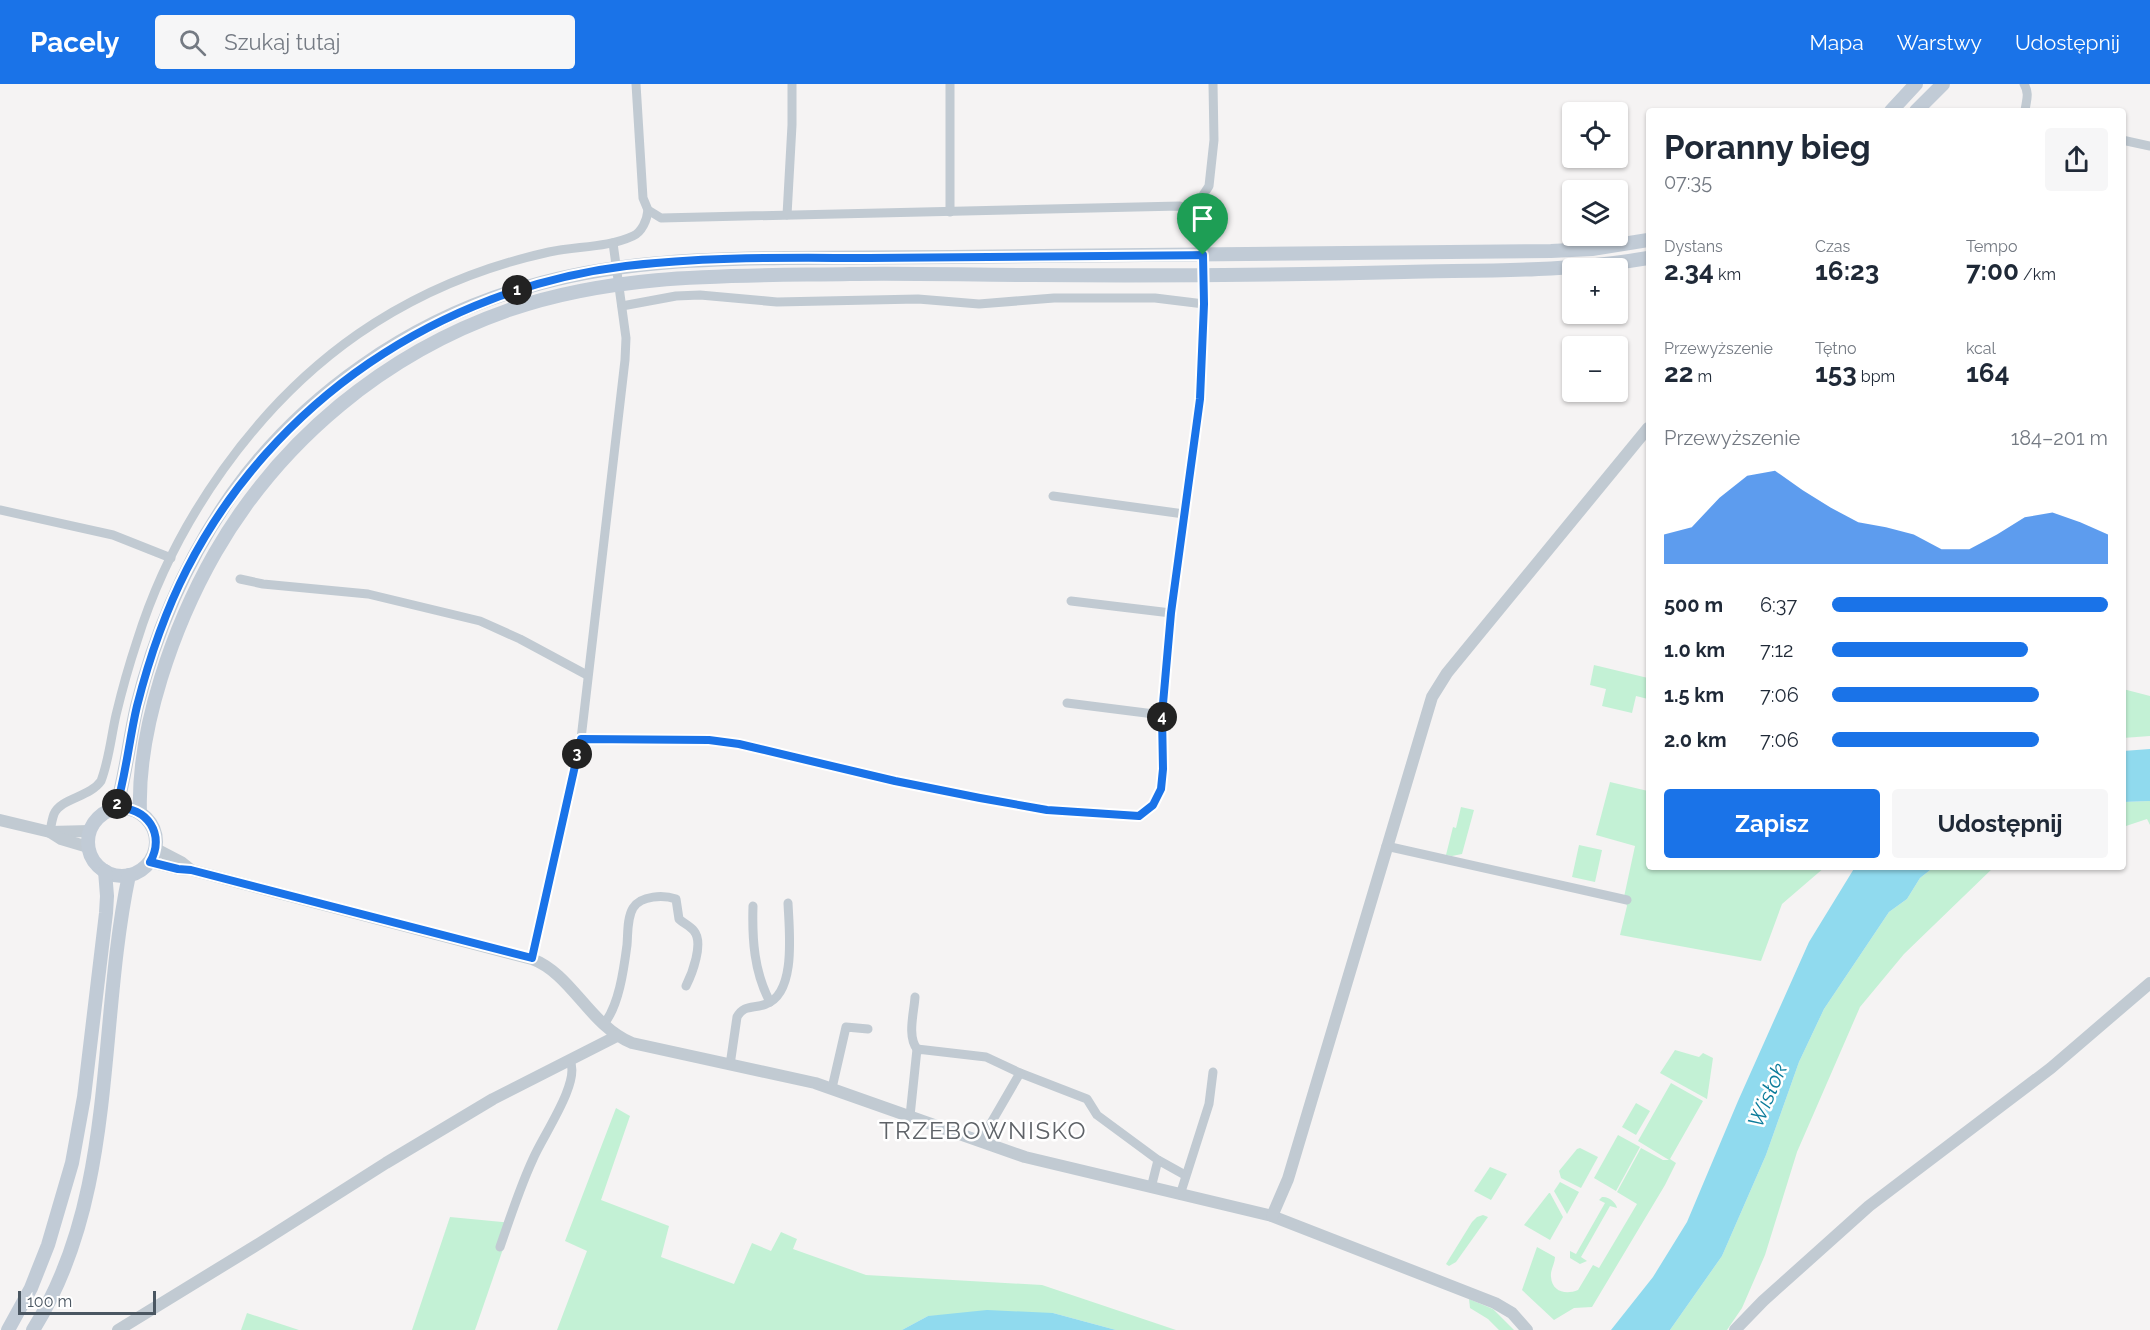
<!DOCTYPE html>
<html lang="pl">
<head>
<meta charset="utf-8">
<style>
  :root { --surface:#fff; --page:#f6f6f7; --text:#1f2937; --muted:#747a83; --accent:#1a73e8 }
  body { margin:0; font-family:Raleway,sans-serif; background:var(--page); color:var(--text); height:100vh; display:flex; flex-direction:column; font-size:22px; white-space:nowrap }
  * { box-sizing:border-box; margin:0 }
  p { font-size:20px; color:var(--muted) }
  .icon { flex:none; width:33px; height:33px; fill:none; stroke:currentColor; stroke-width:2; stroke-linecap:round; stroke-linejoin:round }
  .map { position:relative; flex:1; overflow:hidden }
  .details { position:absolute; left:1646px; top:24px; width:480px; height:762px; display:flex; flex-direction:column; background:var(--surface); border-radius:6px; box-shadow:0 2px 4px #0004 }
  .details>* { flex:none }
  .fabs { position:absolute; left:1562px; top:18px; display:grid; gap:12px }
  .fabs a { display:grid; place-items:center; width:66px; height:66px; border-radius:6px; background:var(--surface); box-shadow:0 2px 4px #0004; font-size:30px }
  .scale { position:absolute; left:18px; bottom:15px; width:138px; box-sizing:border-box; padding-left:6px; border:3px solid #4a5661; border-top:0; font-size:16px; line-height:21px; white-space:nowrap; color:#4a5661; -webkit-text-stroke:4px #fff; paint-order:stroke }
  .pin { position:absolute; display:grid; place-items:center; width:51px; height:51px; color:#fff; margin:-62px -26px; border-radius:50% 50% 50% 0; rotate:-45deg; box-shadow:0 0 6px #0007 }
  .pin .icon { rotate:45deg }
  .km { position:absolute; width:30px; height:30px; margin:-15px; border-radius:50%; background:#222; color:#fff; font-size:16px; line-height:30px; text-align:center }
  .round { display:grid; place-items:center; flex:none; width:63px; height:63px; border-radius:6px; background:var(--page) }
  .headline { display:flex; align-items:center; justify-content:space-between; height:102px; padding:0 18px }
  h1 { font-size:33px; font-weight:700; line-height:45px }
  .stats { display:grid; grid-template-columns:repeat(3,1fr); gap:9px; height:102px; padding:6px 18px }
  .stats div { display:grid; align-content:center }
  .stats b { font-size:26px; font-weight:700 }
  .stats small { font-size:16px; font-weight:400 }
  .stats p { font-size:16px }
  .chart { height:168px; padding:12px 18px }
  .chart p { display:flex; justify-content:space-between }
  .chart svg { width:100%; height:108px; margin-top:6px; fill:var(--accent); opacity:.7 }
  .primary-button { display:flex; gap:12px; margin-top:auto; padding:12px 18px }
  .primary-button a { flex:1; height:69px; border-radius:6px; background:var(--accent); color:#fff; font-size:24px; font-weight:700; line-height:69px; text-align:center }
  .primary-button a+a { background:var(--page); color:var(--text) }
  ul { padding:0 18px; list-style:none; font-size:20px }
  li { display:grid; grid-template-columns:96px 72px 1fr; align-items:center; height:45px }
  li i { height:15px; border-radius:8px; background:var(--accent) }
  header { display:flex; align-items:center; gap:36px; box-sizing:border-box; height:84px; padding:0 30px; background:var(--accent); color:#fff }
  header strong { font-size:28px }
  nav { display:flex; gap:33px; margin-inline-start:auto; font-size:21px }
  .search { width:420px; height:54px; background:var(--page); display:flex; align-items:center; gap:15px; box-sizing:border-box; padding:0 21px; border-radius:6px; color:var(--muted); font-size:22px }
  .map>svg:first-child { display:block }
  .green { fill:#c3f1d5 }
  .water { fill:#90daee }
  .lines { fill:none; stroke-linecap:round; stroke-linejoin:round }
  .minor { stroke:#c1cad2; stroke-width:9 }
  .tertiary { stroke:#c1cad2; stroke-width:12 }
  .secondary { stroke:#c1cbd6; stroke-width:14 }
  .route-casing { stroke:#fff; stroke-width:12 }
  .route { stroke:#1a73e8; stroke-width:8 }
  .labels { text-anchor:middle; dominant-baseline:central; stroke-width:5; stroke-linejoin:round; paint-order:stroke }
  .water-label { font-size:22px; font-style:italic; fill:#0c7c9b; stroke:#fff }
  .quarter-label { font-size:24px; letter-spacing:1.5px; fill:#5f6368; stroke:#fff }
</style>
</head>
<body>
<header>
<strong>Pacely</strong>
<div class="search"><svg class="icon" aria-label="search" viewBox="0 0 24 24"><circle cx="10" cy="10" r="6"/><path d="M15 15l6 6"/></svg>Szukaj tutaj</div>
<nav><a>Mapa</a><a>Warstwy</a><a>Udostępnij</a></nav>
</header>
<div class="map">
<svg width="2150" height="1246" viewBox="0 0 2150 1246">
  <rect width="100%" height="100%" fill="#f5f3f3"/>
  <g class="green">
    <path d="M1594 581 1648 594V615L1636 612 1632 629 1602 622 1606 605 1590 601Z"/>
    <path d="M2123 605 2150 612V652L2123 654Z"/>
    <path d="M1610 698 1648 707V783H1825L1782 820 1761 877 1620 851 1627 822 1624 813 1635 762 1596 751Z"/>
    <path d="M2150 717V741L2147 735 2123 743V718Z"/>
    <path d="M1461 723 1474 726 1462 770 1452 772 1446 771 1453 743 1456 744Z"/>
    <path d="M1579 761 1602 766 1595 798 1572 793Z"/>
    <path d="M1934 783H1994L1904 870 1860 923 1797 1068 1765 1171 1742 1224 1729 1243 1727 1246H1670L1722 1172 1766 1071 1799 978 1824 925 1889 828 1907 815 1920 794Z"/>
    <path d="M1675 966 1699 973 1703 969 1713 974 1707 1015 1660 989Z"/>
    <path d="M1671 999 1703 1017 1670 1075 1676 1079 1665 1101 1592 1223 1574 1224 1554 1236 1522 1206 1537 1163 1555 1173C1555 1180 1550 1186 1551 1193 1552 1208 1566 1211 1578 1206L1593 1181 1599 1184 1637 1120 1617 1108 1641 1064 1663 1076H1669L1638 1057Z"/>
    <path d="M1636 1019 1650 1027 1636 1051 1622 1043Z"/>
    <path d="M616 1024 630 1032 601 1116 669 1142 661 1173 734 1200 752 1159 771 1167 781 1148 797 1155 793 1165 866 1191 1042 1201 1176 1246H1116L1053 1229 928 1232 902 1246H557L587 1167 565 1157Z"/>
    <path d="M1618 1051 1640 1063 1616 1107 1594 1094Z"/>
    <path d="M1580 1064 1598 1073 1581 1104 1561 1094 1559 1087 1577 1065Z"/>
    <path d="M1490 1083 1507 1090 1491 1116 1474 1107Z"/>
    <path d="M1560 1098 1579 1108 1567 1130 1554 1107Z"/>
    <path d="M1549 1109H1550L1563 1133 1550 1156 1524 1141Z"/>
    <path d="M1602 1113C1608 1112 1616 1118 1617 1124L1610 1122 1581 1173 1587 1177 1580 1180 1570 1174V1167L1576 1170 1605 1119 1599 1116Z"/>
    <path d="M1483 1131 1488 1133 1456 1178 1449 1182 1446 1180 1472 1138 1477 1133Z"/>
    <path d="M450 1133 512 1139 475 1246H412Z"/>
    <path d="M1469 1215 1493 1225 1514 1246H1499L1488 1235 1470 1224Z"/>
    <path d="M247 1229 299 1246H241Z"/>
  </g>
  <g class="water">
    <path d="M2150 665V717L2123 718V667Z"/>
    <path d="M1855 783H1934L1920 794 1907 815 1889 828 1824 925 1799 978 1766 1071 1722 1172 1670 1246H1611L1653 1193 1687 1138 1738 1017 1809 858Z"/>
    <path d="M987 1226 1053 1229 1116 1246H902L928 1232Z"/>
  </g>
  <g class="lines">
    <g class="minor">
      <path d="M950 0V128"/>
      <path d="M2024 0C2030 10 2026 17 2025 27"/>
      <path d="M2122 56 2150 62"/>
      <path d="M1192 128 1209 102 1214 56 1213 0"/>
      <path d="M787 131 792 41V0"/>
      <path d="M622 222 676 212 700 211 777 218 918 215 979 220 1054 214H1155L1204 220"/>
      <path d="M1053 412 1184 430"/>
      <path d="M0 426 113 451 171 474"/>
      <path d="M240 495 263 500 368 510 480 537 520 555 587 591"/>
      <path d="M1071 517 1171 529"/>
      <path d="M1067 619 1162 631"/>
      <path d="M581 655 709 656 739 660 895 697 980 714 1047 726 1139 732 1153 721 1161 705 1163 685 1162 631 1171 529 1200 315 1204 220 1200 145 1198 135 1192 128 1180 122 661 134 648 126 643 114 636 0"/>
      <path d="M50 748C51 742 52 735 54 730 61 714 90 713 101 697 109 676 111 653 116 631 122 606 129 581 137 557 174 438 256 321 358 250 416 210 481 183 549 168 577 162 607 164 633 152 642 148 647 136 648 126"/>
      <path d="M1386 762 1627 816"/>
      <path d="M753 822C752 855 754 888 770 918"/>
      <path d="M532 875 581 655 625 276 626 254 613 159"/>
      <path d="M915 913C914 929 907 952 917 965"/>
      <path d="M603 941C619 923 624 884 627 861 628 849 627 834 633 824 641 811 664 811 676 815L679 835C683 839 690 842 694 847 704 859 692 890 686 902"/>
      <path d="M730 981 737 933C744 920 754 925 766 920 797 909 789 845 788 819"/>
      <path d="M832 1004 846 943 868 945"/>
      <path d="M910 1032 917 965 986 973 1020 989 1087 1015 1097 1031 1158 1076 1185 1091"/>
      <path d="M980 1058 1020 989"/>
      <path d="M1151 1104 1158 1076"/>
      <path d="M1180 1111 1209 1020 1213 988"/>
      <path d="M500 1163C510 1134 520 1103 533 1075 542 1053 581 998 570 977"/>
    </g>
    <g class="tertiary">
      <path d="M0 736 50 748 90 747"/>
      <path d="M50 748 61 755 88 763"/>
      <path d="M156 765 181 778 191 786"/>
      <path d="M150 778 178 785 191 786 532 875C572 890 589 941 632 959L815 999 1025 1073 1272 1132 1495 1219 1512 1229 1527 1246"/>
      <path d="M1272 1132 1288 1095 1432 613 1447 589 1465 567 1648 344"/>
      <path d="M118 1246 260 1159 386 1079 493 1015 617 952"/>
      <path d="M1735 1246 1763 1217 1869 1122 2051 984 2150 899"/>
    </g>
    <g class="secondary">
      <path d="M1891 27 1916 0"/>
      <path d="M1916 27 1943 0"/>
      <circle cx="122" cy="758" r="34"/>
      <path d="M116 724C126 691 129 656 137 622 156 546 188 473 233 409 303 311 411 236 527 203 611 178 698 175 785 174 841 174 896 173 951 173 1151 171 1351 169 1551 167L1592 165 1648 156"/>
      <path d="M140 728C137 644 174 541 215 469 280 356 385 269 509 226 618 188 736 192 850 190 911 189 971 191 1032 191 1156 192 1280 191 1404 188 1485 186 1568 188 1648 174"/>
      <path d="M8 1246 31 1204 48 1161 72 1079 84 1013 106 829 107 812 105 787"/>
      <path d="M33 1246C118 1111 97 942 129 791"/>
    </g>
  </g>
  <g class="lines">
    <g class="route-casing">
      <path id="route" d="M1203 171 1204 220 1200 315 1171 529 1162 631 1163 685 1161 705 1153 721 1139 732 1047 726 980 714 895 697 739 660 709 656 581 655 532 874 191 786 178 785 150 778C166 751 147 722 116 724 126 691 129 656 137 622 149 575 165 528 187 485 273 317 440 205 626 182 707 172 789 174 869 174 981 173 1092 173 1203 171Z"/>
    </g>
    <use href="#route" class="route"/>
  </g>
  <g class="labels">
    <g class="water-label">
      <text transform="translate(1767 1011) rotate(-67)">Wisłok</text>
    </g>
    <g class="quarter-label">
      <text x="983" y="1046">TRZEBOWNISKO</text>
    </g>
  </g>
</svg>
<div class="fabs">
<a><svg class="icon" aria-label="locate" viewBox="0 0 24 24"><circle cx="12" cy="12" r="6"/><path d="M12 2v4M12 18v4M2 12h4M18 12h4"/></svg></a>
<a><svg class="icon" aria-label="layers" viewBox="0 0 24 24"><path d="M12 4l9 5-9 5-9-5zM3 14l9 5 9-5"/></svg></a>
<a>+</a>
<a>−</a>
</div>
<div class="scale">100 m</div>
<div class="pin" style="left:1203px;top:171px;background:#1e9e55"><svg class="icon" aria-label="arrive" viewBox="0 0 24 24"><path d="M6 21V4h12l-3 4 3 4H6"/></svg></div>
<b class="km" style="left:517px;top:206px">1</b>
<b class="km" style="left:117px;top:720px">2</b>
<b class="km" style="left:577px;top:670px">3</b>
<b class="km" style="left:1162px;top:633px">4</b>
<section class="details">
<div class="headline"><div><h1>Poranny bieg</h1><p>07:35</p></div><a class="round"><svg class="icon" aria-label="share" viewBox="0 0 24 24"><path d="M12 15V3M7 8l5-5 5 5M5 13v7h14v-7"/></svg></a></div>
<div class="stats">
<div><p>Dystans</p><b>2.34<small> km</small></b></div>
<div><p>Czas</p><b>16:23</b></div>
<div><p>Tempo</p><b>7:00<small> /km</small></b></div>
</div>
<div class="stats">
<div><p>Przewyższenie</p><b>22<small> m</small></b></div>
<div><p>Tętno</p><b>153<small> bpm</small></b></div>
<div><p>kcal</p><b>164</b></div>
</div>
<div class="chart"><p><span>Przewyższenie</span>184–201 m</p>
<svg viewBox="0 0 160 44" preserveAspectRatio="none"><path d="M0 44V32L10 29L20 17L30 8L40 6L50 14L60 21L70 27L80 29L90 32L100 38L110 38L120 32L130 25L140 23L150 27L160 32V44z"/></svg>
</div>
<ul>
<li><b>500 m</b>6:37<i style="width:100%"></i></li>
<li><b>1.0 km</b>7:12<i style="width:71%"></i></li>
<li><b>1.5 km</b>7:06<i style="width:75%"></i></li>
<li><b>2.0 km</b>7:06<i style="width:75%"></i></li>
</ul>
<div class="primary-button"><a>Zapisz</a><a>Udostępnij</a></div>
</section>
</div>
</body>
</html>
